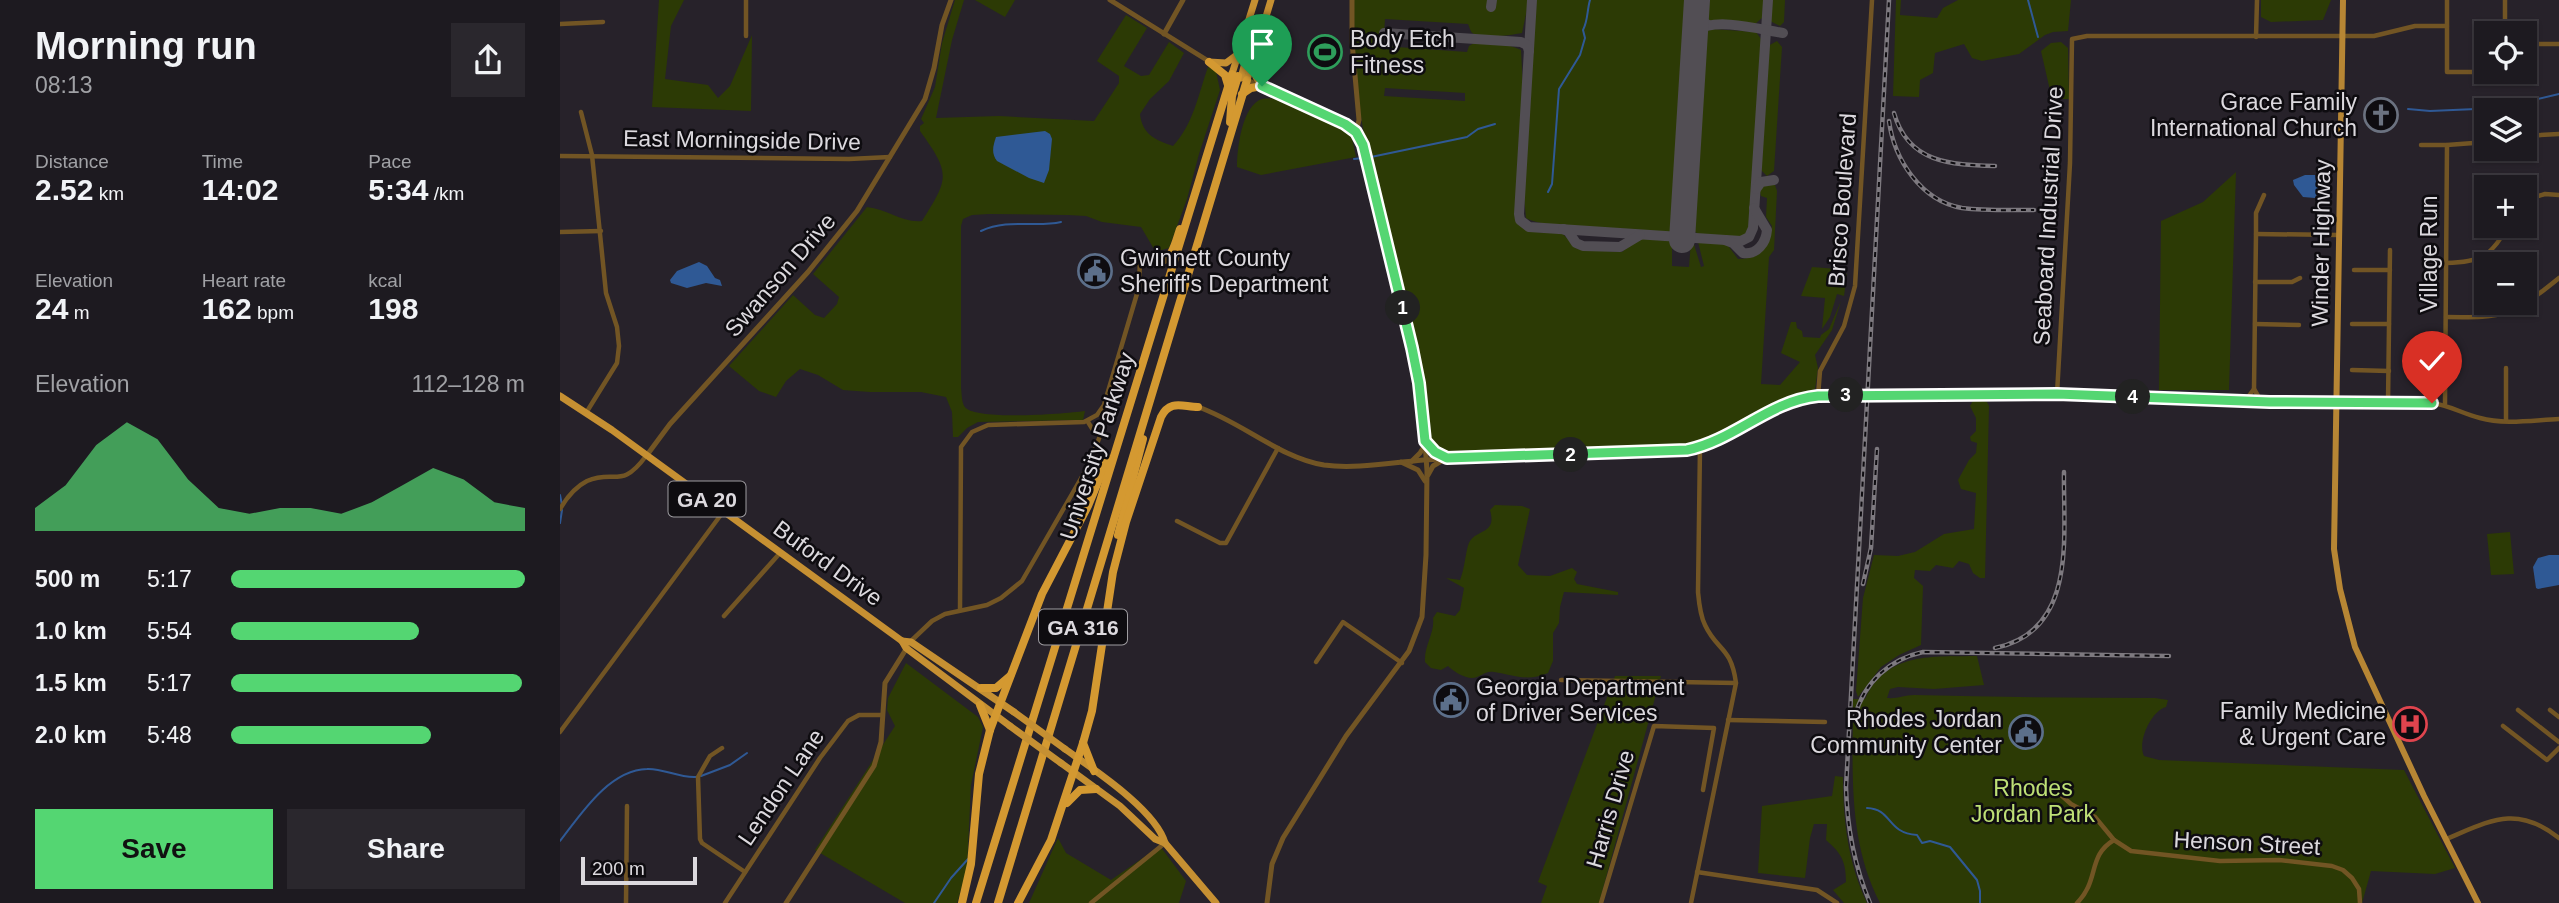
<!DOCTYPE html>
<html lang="en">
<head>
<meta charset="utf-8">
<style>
  :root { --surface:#1d1a20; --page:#2a272d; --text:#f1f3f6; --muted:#a0a1a5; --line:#3b383e; --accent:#54d672 }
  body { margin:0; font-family:Helvetica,sans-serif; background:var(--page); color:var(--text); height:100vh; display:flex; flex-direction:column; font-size:26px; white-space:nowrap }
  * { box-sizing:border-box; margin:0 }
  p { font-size:23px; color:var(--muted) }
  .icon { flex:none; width:38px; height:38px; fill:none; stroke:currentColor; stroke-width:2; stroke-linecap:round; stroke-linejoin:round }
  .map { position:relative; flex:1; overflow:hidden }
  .panel { display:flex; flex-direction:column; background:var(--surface); width:560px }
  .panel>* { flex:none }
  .buttons { position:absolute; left:1914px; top:21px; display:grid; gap:14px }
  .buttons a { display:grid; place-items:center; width:63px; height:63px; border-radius:0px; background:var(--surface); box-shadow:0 2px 5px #0004,0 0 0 2px var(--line); font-size:35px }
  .scale { position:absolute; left:21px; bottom:18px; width:116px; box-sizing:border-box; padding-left:7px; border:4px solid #dcd9de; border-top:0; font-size:19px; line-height:24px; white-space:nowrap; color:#dcd9de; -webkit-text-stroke:5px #0e0c10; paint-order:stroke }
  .pin { position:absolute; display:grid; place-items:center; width:60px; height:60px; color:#fff; margin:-72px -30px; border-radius:50% 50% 50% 0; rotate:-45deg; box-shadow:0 0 7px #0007 }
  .pin .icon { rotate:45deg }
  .km { position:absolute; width:35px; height:35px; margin:-18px; border-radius:50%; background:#222; color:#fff; font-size:19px; line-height:35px; text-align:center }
  .round { display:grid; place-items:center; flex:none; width:74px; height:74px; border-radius:0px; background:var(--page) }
  .overview { display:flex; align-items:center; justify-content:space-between; height:119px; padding:0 35px }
  h1 { font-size:38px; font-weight:700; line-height:52px }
  .stats { display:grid; grid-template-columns:repeat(3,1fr); gap:10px; height:119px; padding:7px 35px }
  .stats div { display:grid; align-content:center }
  .stats b { font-size:30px; font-weight:700 }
  .stats small { font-size:19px; font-weight:400 }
  .stats p { font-size:19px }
  .chart { height:196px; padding:14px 35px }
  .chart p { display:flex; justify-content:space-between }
  .chart svg { width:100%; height:126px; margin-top:7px; fill:var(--accent); opacity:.7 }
  .cta { display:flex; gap:14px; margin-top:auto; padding:14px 35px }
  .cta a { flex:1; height:80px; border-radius:0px; background:var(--accent); color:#111; font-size:28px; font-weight:700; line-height:80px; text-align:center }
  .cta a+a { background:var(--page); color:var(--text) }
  ul { padding:0 35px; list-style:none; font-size:23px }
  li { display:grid; grid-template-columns:112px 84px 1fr; align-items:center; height:52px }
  li i { height:18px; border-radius:9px; background:var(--accent) }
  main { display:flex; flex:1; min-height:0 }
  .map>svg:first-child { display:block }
  .green { fill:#2c3a05; fill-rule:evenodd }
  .water { fill:#2f5995 }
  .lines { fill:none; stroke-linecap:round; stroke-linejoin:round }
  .stream { stroke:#2f5995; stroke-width:2 }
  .taxiway { stroke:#524e54; stroke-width:10 }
  .runway { stroke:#524e54; stroke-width:26 }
  .minor { stroke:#725524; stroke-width:4.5 }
  .tertiary { stroke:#725524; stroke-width:5 }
  .primary { stroke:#b78634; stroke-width:6 }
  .trunk { stroke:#c69032; stroke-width:7 }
  .motorway { stroke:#d49931; stroke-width:8 }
  .rail-casing { stroke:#7d797f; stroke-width:4.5 }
  .rail { stroke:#0e0c10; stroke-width:2; stroke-dasharray:5; stroke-linecap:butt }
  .trunk-bridge { stroke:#c69032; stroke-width:7 }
  .route-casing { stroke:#fff; stroke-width:14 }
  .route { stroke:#54d672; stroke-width:9 }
  .labels { text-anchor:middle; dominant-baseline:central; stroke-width:5; stroke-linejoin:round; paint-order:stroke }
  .shield { fill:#0e0c10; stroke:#9e9ca0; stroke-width:2 }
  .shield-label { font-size:21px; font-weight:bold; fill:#dcd9de }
  .poi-label { font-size:23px; fill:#dcd9de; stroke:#0e0c10; text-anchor:start }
  .street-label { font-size:23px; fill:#dcd9de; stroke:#0e0c10 }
  .park-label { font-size:23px; fill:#bee076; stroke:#0e0c10 }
</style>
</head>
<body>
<main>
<section class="panel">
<div class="overview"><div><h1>Morning run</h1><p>08:13</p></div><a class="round"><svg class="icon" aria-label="share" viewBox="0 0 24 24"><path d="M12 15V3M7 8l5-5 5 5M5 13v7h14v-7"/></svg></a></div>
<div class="stats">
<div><p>Distance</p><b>2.52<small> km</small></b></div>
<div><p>Time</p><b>14:02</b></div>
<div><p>Pace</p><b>5:34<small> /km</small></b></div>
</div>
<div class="stats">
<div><p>Elevation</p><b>24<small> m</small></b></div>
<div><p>Heart rate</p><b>162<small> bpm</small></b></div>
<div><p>kcal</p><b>198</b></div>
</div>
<div class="chart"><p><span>Elevation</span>112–128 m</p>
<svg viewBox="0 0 160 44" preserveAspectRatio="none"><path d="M0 44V36L10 28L20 14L30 6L40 12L50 26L60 36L70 38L80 36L90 36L100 38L110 34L120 28L130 22L140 26L150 34L160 36V44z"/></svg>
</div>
<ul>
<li><b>500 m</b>5:17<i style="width:100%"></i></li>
<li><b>1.0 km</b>5:54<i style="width:64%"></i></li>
<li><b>1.5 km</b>5:17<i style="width:99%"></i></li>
<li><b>2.0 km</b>5:48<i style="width:68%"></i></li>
</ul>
<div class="cta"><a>Save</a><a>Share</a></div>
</section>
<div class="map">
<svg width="1999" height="903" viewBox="0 0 1999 903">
  <rect width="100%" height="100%" fill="#27222a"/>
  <g class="green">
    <path d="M99 0H124L111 26 105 79 148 85 158 98 170 86 192 35 191 111 92 107Z"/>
    <path d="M395 0H404L392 40 376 118 439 116 534 121 559 83V76L537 61 566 15 587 28 564 66 581 76 589 75 609 42 624 53 609 81 590 99 580 114C582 134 595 140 613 146 634 123 638 95 648 67L656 71 660 90 639 154 627 199 609 248 598 251 594 249 581 227 542 222 526 216 508 215 429 214 412 215 403 219 401 226V388C402 394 401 405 407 409 424 420 503 414 525 411L523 420 418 422 407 428 398 437H393L392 412 386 397 361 392H310L283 390 258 375 240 369 226 381 216 397 199 391 169 366 233 295 255 315 264 318 277 304 279 297 253 274 307 207C327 209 342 223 362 221 389 178 391 174 360 131V126L364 123 361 119 375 87 382 43Z"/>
    <path d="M415 0H455L445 17Z"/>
    <path d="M794 0H929L928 5 933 9 936 0H969L962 33C952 35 923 39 914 34 910 32 910 28 908 24L825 19 823 46 907 52 909 46C921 37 948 44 961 50L963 90 955 214C960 236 984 232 1002 233L1017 249 1062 252 1078 238 1112 240V266L1129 267 1131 241H1133L1141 267 1144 266 1138 242 1166 243 1178 259C1199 259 1209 246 1212 226L1206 217 1207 198 1201 196 1199 189 1205 183 1215 185 1217 191 1214 250 1209 257 1201 384 1220 385 1240 362 1221 353 1231 322H1236L1237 328 1242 331 1243 337 1260 338 1261 335 1269 329 1281 301 1272 330 1255 355 1258 368 1255 389 1219 402 1157 437 1127 446 1045 452 886 453 876 450 869 437C857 332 822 232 803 128 795 86 794 43 794 0ZM825 88 905 93V101L824 96Z"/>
    <path d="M975 0H1128L1114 225 1109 232C1089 235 980 228 966 218L963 187Z"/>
    <path d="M1146 0H1204L1202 18 1195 24 1150 21 1145 14Z"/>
    <path d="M1211 0H1225L1224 22 1220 26 1210 21Z"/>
    <path d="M1336 0H1341L1340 15 1377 18 1383 8 1398 0H1511L1508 31 1493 32 1485 35 1459 54 1422 61 1412 58 1404 44 1375 53 1373 73 1360 80 1359 97 1333 96Z"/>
    <path d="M1701 0H1771L1763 20 1711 22 1701 17Z"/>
    <path d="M1152 29 1196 32 1201 39 1189 230 1187 235 1181 237 1139 235 1131 228 1144 36 1147 31Z"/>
    <path d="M1217 41 1222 47 1214 171 1207 176 1200 169 1208 46Z"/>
    <path d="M1501 42 1508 48 1509 99H1492L1481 51 1491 43Z"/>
    <path d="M714 98 773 123 791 134 796 157 701 175 677 167C677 149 682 105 702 99 706 98 710 99 714 98Z"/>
    <path d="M1676 172 1669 390H1599L1601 221 1643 202Z"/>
    <path d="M1252 267 1278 269V272L1287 274 1284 296 1277 294 1270 317 1262 329 1265 298 1241 296Z"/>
    <path d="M1414 399 1427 402 1429 406 1425 578H1420L1413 573 1409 564 1399 561 1393 568 1376 565 1370 571 1355 570 1354 578 1363 586 1361 645 1339 655 1321 667 1298 697 1296 691 1303 598 1314 555 1338 556 1355 552 1384 534 1414 529 1416 493 1401 489 1398 480 1409 460 1416 453 1417 443 1411 441 1410 437 1416 431V418L1410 406Z"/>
    <path d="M935 505 962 506 970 509 958 565 967 575 990 576 1012 568 1017 572 1014 579 1017 584 1058 592V595L1004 592 1000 607 999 623 993 633V661L988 673C967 682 954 675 934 672 925 670 920 678 912 678 904 678 893 671 888 666L881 670 871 668 865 662C864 645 875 633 873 618L877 612 895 616 900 610 904 588 886 578 900 580C905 569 906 546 910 541 918 529 937 534 930 510Z"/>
    <path d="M1950 532 1954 574 1931 575 1927 534Z"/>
    <path d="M1417 656 1424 685 1374 689 1338 687 1330 689 1327 698C1337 699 1345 695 1354 695 1434 697 1514 698 1595 698L1608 700 1606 707C1591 711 1577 742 1584 756L1599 760 1844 770 1895 868 1875 874 1811 871 1802 903H1320C1287 839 1293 769 1293 699H1305C1327 651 1373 657 1417 656Z"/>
    <path d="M346 663 418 717 423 727 411 785 407 869 397 903H345L255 850 335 726 327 710 328 698Z"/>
    <path d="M1055 676H1101L1039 903H981L987 886 978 882Z"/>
    <path d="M1275 776 1283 777C1283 820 1288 863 1307 903H1284L1273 890 1286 882C1286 861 1281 853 1266 840L1267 824H1254L1250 838 1245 878 1198 873 1202 806 1272 796Z"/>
    <path d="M498 838 506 853 551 880 600 846 626 881 619 903H469Z"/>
  </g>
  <g class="water">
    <path d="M485 131 490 134 492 139 489 170 484 183 469 178 437 161C431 153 433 146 436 137Z"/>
    <path d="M1755 175C1759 182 1759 192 1755 198L1743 197 1734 185 1733 180 1745 175Z"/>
    <path d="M139 262 147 266 155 278 160 280 162 286 146 283 127 288 111 283 110 280 117 271Z"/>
    <path d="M1989 555H1999V585L1978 589 1976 588 1973 567 1978 558Z"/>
  </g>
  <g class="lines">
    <g class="stream">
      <path d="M1468 0 1478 37"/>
      <path d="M1848 109 1870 111 1939 108 1999 94"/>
      <path d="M811 157 907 137 918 129 935 124"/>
      <path d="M794 159 803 158"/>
      <path d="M988 192 992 184 999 89 1020 55 1025 38 1023 30C1028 21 1027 10 1030 0"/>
      <path d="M421 231C449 218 475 228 501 222"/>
      <path d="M0 495 2 505"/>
      <path d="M0 523 2 510"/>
      <path d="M141 776 170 765 187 753"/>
      <path d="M1307 808C1333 809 1326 833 1357 835L1362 843 1370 841 1390 847 1417 880 1420 891V903"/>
      <path d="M0 841C21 814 49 770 87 769 103 768 118 778 136 777"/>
      <path d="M374 903 391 878 408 859"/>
    </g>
    <g class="taxiway">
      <path d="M972 0 959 214 960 220 969 227 1181 241 1189 237 1193 228 1208 0"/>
      <path d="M931 7 932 0"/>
      <path d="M1137 10 1139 19 1148 25"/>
      <path d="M824 33 961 42 967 45 969 51"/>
      <path d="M1135 38 1138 30C1155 17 1203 30 1223 33"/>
      <path d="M1196 189 1201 182 1214 180"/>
      <path d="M1003 229 1008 231 1016 243 1023 246 1060 247 1080 235"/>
      <path d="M1165 240 1173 243 1183 253C1197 255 1206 243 1207 230L1194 208"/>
    </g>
    <path class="runway" d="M1122 240 1137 0"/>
    <g class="minor">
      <path d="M186 0V36"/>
      <path d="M1887 0V72H1945"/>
      <path d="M1945 0V33"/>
      <path d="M0 24 43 22"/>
      <path d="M1696 37 1697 0"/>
      <path d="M1965 44H1999"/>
      <path d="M21 112 32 155 46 293 57 327 59 346 57 363 26 413"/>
      <path d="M1965 136 1999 134"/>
      <path d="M1861 145H1887L1927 142"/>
      <path d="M0 156 289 159 330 157"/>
      <path d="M1965 200 1985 194 1999 195"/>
      <path d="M0 232 41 231"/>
      <path d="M1696 234 1779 235"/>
      <path d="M1886 263C1921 262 1931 257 1948 226"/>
      <path d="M1794 270H1830"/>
      <path d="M1695 282H1732L1740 278"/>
      <path d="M1886 317C1946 318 1952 316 1999 278"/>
      <path d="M1695 324 1739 325"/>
      <path d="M1792 324H1829"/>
      <path d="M1792 370 1829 371"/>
      <path d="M1497 394 1510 163 1512 39 1527 36H1814L1855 26H1887"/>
      <path d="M1258 396 1260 371 1284 326 1295 286 1312 0"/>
      <path d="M1685 401 1694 389"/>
      <path d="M1701 401 1694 389 1696 234V213L1704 195"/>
      <path d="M1776 403H1872C1889 405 1903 414 1920 418 1944 425 1974 420 1999 419"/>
      <path d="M1828 403 1830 250"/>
      <path d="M1885 404 1887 145"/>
      <path d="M1946 421V368"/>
      <path d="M528 422 533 430 541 435"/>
      <path d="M0 509C7 497 15 487 27 481 55 469 61 490 86 456"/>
      <path d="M617 521 660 543H666L718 448"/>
      <path d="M400 610 401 447 412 432 428 425 524 422 537 415 544 405 579 287 580 259"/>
      <path d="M164 616 220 553"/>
      <path d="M351 641 372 621 385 614 427 605 441 598 462 581 531 461 543 427"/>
      <path d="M756 662 783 622 842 663"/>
      <path d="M1001 680 1176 683"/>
      <path d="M1958 710 1999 742"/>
      <path d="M1990 710 1999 717"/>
      <path d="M1168 720 1265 722"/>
      <path d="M1943 726 1987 760 1999 748"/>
      <path d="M0 732 163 512"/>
      <path d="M162 748 150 756 138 777 140 839 142 843 185 872"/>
      <path d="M1493 788 1511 804 1535 817 1554 840 1571 851 1660 861 1719 860 1772 866 1783 870 1792 878 1799 889 1800 903"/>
      <path d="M1886 839C1930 821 1956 804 1999 838"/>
      <path d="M1137 872 1257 890 1277 903"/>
      <path d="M66 903 67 806"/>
      <path d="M165 903 260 758 288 721 299 715H322"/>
      <path d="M531 903 605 843"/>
      <path d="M1041 903 1094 726 1154 728 1143 790"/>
      <path d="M1131 903 1176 683C1171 646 1157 651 1145 625 1140 615 1139 603 1138 592L1140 447"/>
      <path d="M1517 903C1540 880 1527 856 1554 840"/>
    </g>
    <g class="tertiary">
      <path d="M550 0 650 62"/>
      <path d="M792 0V42L799 120 796 132"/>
      <path d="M604 34 623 0"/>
      <path d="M687 80 785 124 796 132 803 145 852 348 863 413 867 471 866 555 862 617 849 651 786 736 723 838 712 864 707 903"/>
      <path d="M638 407C682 422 718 457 764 465 800 470 844 460 881 459 963 455 1045 456 1127 450 1175 440 1209 401 1258 396L1497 394 1775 403"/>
      <path d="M866 441 875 452 884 457"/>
      <path d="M87 455 110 424 248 272 297 211 365 99 374 68 382 25 391 0"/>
      <path d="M852 461 860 453 865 445"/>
      <path d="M841 462 858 470 865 481"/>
      <path d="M868 475 873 466 883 460"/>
      <path d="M226 903 314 766 321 742 325 683 348 646"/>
    </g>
    <path class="primary" d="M1783 0 1774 549 1780 589 1795 647 1864 796 1918 903"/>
    <g class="trunk">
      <path d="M649 62 666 63 678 54"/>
      <path d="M692 65 696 77 702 86"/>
      <path d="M672 74 695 0"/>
      <path d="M681 78 687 55 688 34"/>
      <path d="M687 80 711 0"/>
      <path d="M0 396 52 430 342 641 351 642 454 712"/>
      <path d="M342 641 346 648 450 726"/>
      <path d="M505 749C533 769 596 810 605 843L656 903"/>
      <path d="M501 763 560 806 595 839 605 843"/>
    </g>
    <g class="motorway">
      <path d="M649 62 665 75 668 85"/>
      <path d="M682 94 691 88 702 86"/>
      <path d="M670 122 672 96 678 76"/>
      <path d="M580 258C586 259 592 261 598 262 612 262 616 240 620 229"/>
      <path d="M558 535 583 439"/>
      <path d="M421 688H436L450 676"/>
      <path d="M420 705 430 730"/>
      <path d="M523 743 534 771"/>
      <path d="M507 803 520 790 536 789"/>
      <path d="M402 903 411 864 419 774 430 730 482 594 528 506 548 458"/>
      <path d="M416 903 672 74"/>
      <path d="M438 903 687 80"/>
      <path d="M458 903 491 840 523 743 532 711 553 572 566 522 601 417C610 399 623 407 638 407"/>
    </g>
    <g class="rail-casing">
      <g id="rail">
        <path d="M1334 113C1348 163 1391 165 1435 166"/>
        <path d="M1329 121C1334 159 1361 201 1402 208 1426 211 1450 210 1474 210"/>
        <path d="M1303 584 1311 548 1317 449"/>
        <path d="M1435 648C1518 631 1503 536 1504 472"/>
        <path d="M1295 716C1304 682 1330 659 1363 652L1609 656"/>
        <path d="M1310 903C1294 865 1287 828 1286 787L1329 0"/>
      </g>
    </g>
    <use href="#rail" class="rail"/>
    <g class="trunk-bridge">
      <path d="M454 712 505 749"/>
      <path d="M450 726 501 763"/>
    </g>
  </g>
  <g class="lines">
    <g class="route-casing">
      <path id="route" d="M702 86 785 124 796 132 803 145 852 348 859 383 865 441 875 452 887 458 1127 450C1175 440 1209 401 1258 396L1497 394 1710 402 1872 403"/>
    </g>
    <use href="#route" class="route"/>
  </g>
  <defs>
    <g id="stadium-ring" transform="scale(1.75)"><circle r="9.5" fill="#0e0c10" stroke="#2e9e5b" stroke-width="1.5"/><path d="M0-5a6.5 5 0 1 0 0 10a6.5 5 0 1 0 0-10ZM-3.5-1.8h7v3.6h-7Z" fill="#2e9e5b"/></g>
    <g id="church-ring" transform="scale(1.75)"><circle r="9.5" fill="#0e0c10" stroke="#6b7280" stroke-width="1.5"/><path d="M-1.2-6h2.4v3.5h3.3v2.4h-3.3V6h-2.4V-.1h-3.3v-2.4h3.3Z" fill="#6b7280"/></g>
    <g id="civic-ring" transform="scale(1.75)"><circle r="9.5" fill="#0e0c10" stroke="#5c6f8a" stroke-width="1.5"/><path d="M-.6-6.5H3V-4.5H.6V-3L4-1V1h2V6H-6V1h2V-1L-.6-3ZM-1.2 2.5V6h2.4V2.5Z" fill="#5c6f8a"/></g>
    <g id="hospital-ring" transform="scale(1.75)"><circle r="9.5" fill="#0e0c10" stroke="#e0444e" stroke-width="1.5"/><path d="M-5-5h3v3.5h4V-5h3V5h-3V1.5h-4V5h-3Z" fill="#e0444e"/></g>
  </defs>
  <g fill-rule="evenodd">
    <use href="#stadium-ring" x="765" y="52"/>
    <use href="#church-ring" x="1821" y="115"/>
    <use href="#civic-ring" x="535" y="271"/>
    <use href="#civic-ring" x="891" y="700"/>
    <use href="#hospital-ring" x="1850" y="724"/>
    <use href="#civic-ring" x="1466" y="732"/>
  </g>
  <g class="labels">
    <g class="shield">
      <rect x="108.5" y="481.5" width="77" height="35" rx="5"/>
      <rect x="479" y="609.5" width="88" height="35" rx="5"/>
    </g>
    <g class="shield-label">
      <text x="147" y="499">GA 20</text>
      <text x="523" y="627">GA 316</text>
    </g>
    <g class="poi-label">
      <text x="790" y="39">Body Etch<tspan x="790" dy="26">Fitness</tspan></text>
      <text x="1797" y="102" text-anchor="end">Grace Family<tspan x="1797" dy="26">International Church</tspan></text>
      <text x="560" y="258">Gwinnett County<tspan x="560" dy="26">Sheriff's Department</tspan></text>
      <text x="916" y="687">Georgia Department<tspan x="916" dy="26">of Driver Services</tspan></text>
      <text x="1826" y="711" text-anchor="end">Family Medicine<tspan x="1826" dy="26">&amp; Urgent Care</tspan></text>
      <text x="1442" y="719" text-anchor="end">Rhodes Jordan<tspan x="1442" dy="26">Community Center</tspan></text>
    </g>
    <g class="street-label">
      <text transform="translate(182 140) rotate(1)">East Morningside Drive</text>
      <text transform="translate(1282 200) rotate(-86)">Brisco Boulevard</text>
      <text transform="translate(1488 216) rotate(-87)">Seaboard Industrial Drive</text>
      <text transform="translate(1761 243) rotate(-89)">Winder Highway</text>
      <text transform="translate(1869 254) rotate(-90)">Village Run</text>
      <text transform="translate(220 275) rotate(-49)">Swanson Drive</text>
      <text transform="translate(537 446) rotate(-72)">University Parkway</text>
      <text transform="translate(268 563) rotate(36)">Buford Drive</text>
      <text transform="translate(221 787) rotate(-56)">Lendon Lane</text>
      <text transform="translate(1050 809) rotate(-74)">Harris Drive</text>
      <text transform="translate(1687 843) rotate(3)">Henson Street</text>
    </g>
    <g class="park-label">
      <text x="1473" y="788">Rhodes<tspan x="1473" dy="26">Jordan Park</tspan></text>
    </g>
  </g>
</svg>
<div class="buttons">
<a><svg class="icon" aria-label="locate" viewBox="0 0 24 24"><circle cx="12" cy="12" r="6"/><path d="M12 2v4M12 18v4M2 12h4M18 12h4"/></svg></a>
<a><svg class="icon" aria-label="layers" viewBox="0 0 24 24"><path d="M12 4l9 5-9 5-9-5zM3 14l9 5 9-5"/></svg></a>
<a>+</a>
<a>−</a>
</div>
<div class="scale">200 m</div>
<div class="pin" style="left:702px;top:86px;background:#1e9e55"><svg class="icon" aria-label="arrive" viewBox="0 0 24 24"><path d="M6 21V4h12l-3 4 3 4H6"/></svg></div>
<div class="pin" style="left:1872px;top:403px;background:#d93025"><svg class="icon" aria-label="check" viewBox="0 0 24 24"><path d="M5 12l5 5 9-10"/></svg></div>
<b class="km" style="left:843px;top:308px">1</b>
<b class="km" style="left:1011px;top:455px">2</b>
<b class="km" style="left:1286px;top:395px">3</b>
<b class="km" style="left:1573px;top:397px">4</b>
</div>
</main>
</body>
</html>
